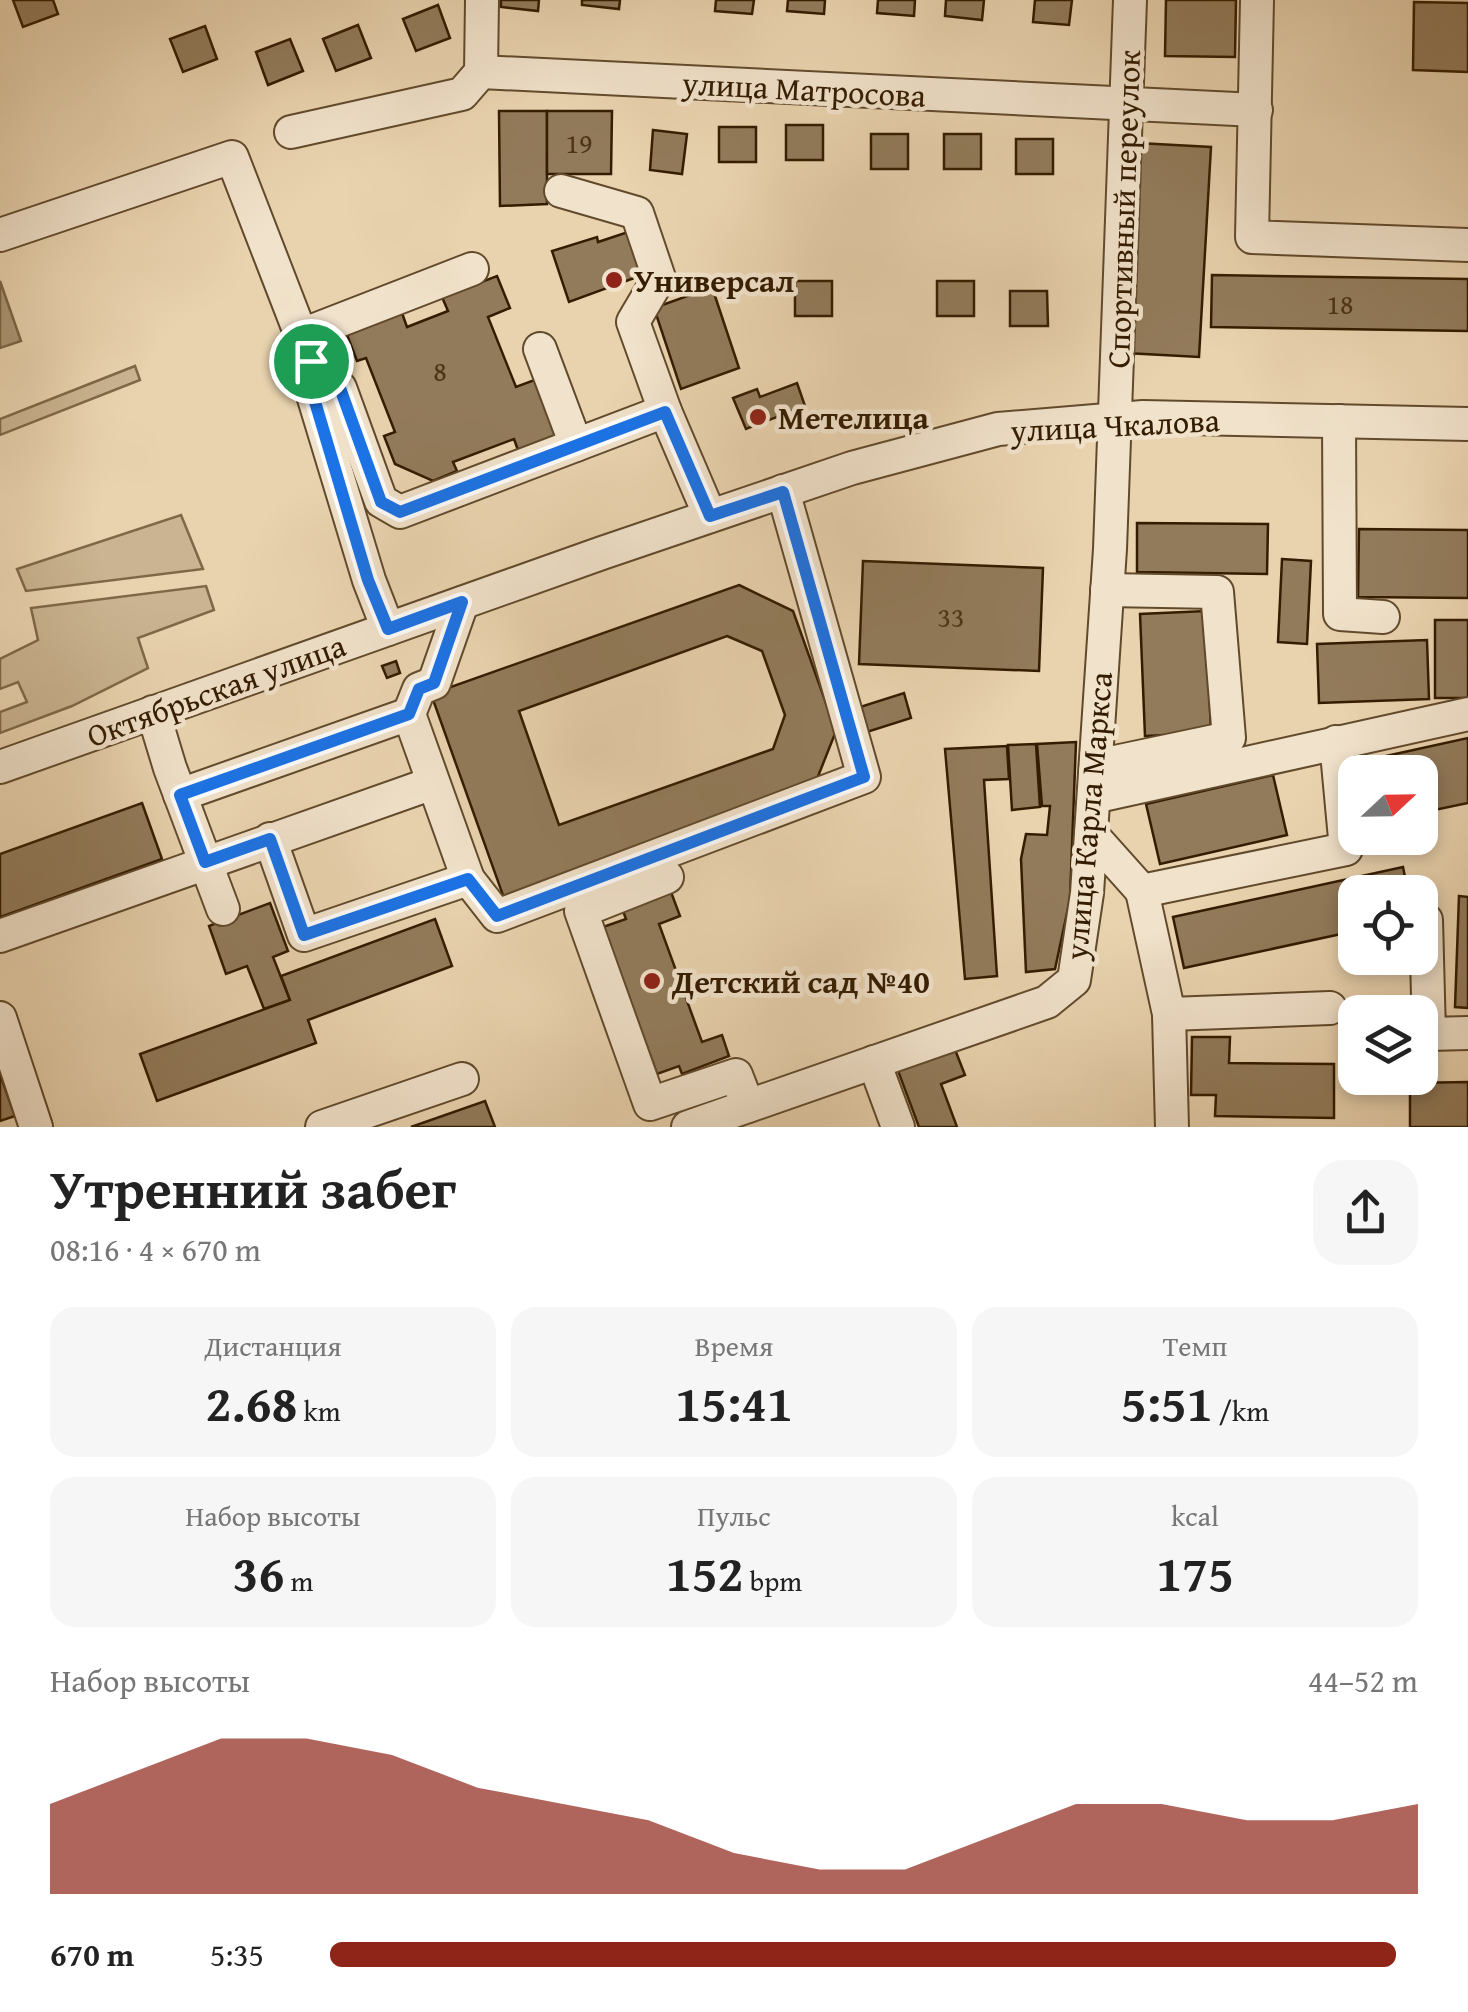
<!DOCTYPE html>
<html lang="ru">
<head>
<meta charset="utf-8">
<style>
  :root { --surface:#fff; --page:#f6f6f6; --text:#222; --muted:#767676; --accent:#8f2418 }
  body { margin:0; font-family:"Gentium Book Plus",serif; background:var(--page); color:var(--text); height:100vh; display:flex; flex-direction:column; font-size:38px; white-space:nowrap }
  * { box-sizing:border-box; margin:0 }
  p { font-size:32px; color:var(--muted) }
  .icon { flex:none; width:55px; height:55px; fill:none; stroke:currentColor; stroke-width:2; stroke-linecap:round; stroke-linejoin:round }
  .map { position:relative; height:1127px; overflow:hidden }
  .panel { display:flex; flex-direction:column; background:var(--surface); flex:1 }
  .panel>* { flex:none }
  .needle { width:65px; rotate:68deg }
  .controls { position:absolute; left:1338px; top:755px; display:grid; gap:20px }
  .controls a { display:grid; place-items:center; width:100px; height:100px; border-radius:20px; background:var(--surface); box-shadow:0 5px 15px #0003; font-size:50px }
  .pin { position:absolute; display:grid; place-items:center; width:85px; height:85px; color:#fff; margin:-42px; border:5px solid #fff; border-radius:50%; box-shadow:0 2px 10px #0007 }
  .round { display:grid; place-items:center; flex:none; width:105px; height:105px; border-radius:30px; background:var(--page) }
  .head { display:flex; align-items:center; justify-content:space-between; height:170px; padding:0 50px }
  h1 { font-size:55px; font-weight:600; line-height:75px }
  .figures { display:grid; grid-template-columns:repeat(3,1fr); gap:15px; height:170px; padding:10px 50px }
  .figures div { display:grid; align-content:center; border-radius:25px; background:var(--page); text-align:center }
  .figures b { font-size:50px; font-weight:600 }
  .figures small { font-size:28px; font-weight:400 }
  .figures p { font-size:28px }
  .chart { height:280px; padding:20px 50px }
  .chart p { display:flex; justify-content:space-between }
  .chart svg { width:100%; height:180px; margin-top:10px; fill:var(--accent); opacity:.7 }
  ul { padding:0 50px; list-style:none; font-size:32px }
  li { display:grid; grid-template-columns:160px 120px 1fr; align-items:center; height:75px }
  li i { height:25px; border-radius:12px; background:var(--accent) }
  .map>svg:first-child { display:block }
  .green { fill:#cab491; stroke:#7f6848; stroke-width:2.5 }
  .water { fill:#ab9574; stroke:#7b6546; stroke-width:2.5 }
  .building { fill:#927b5b; stroke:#341c00; stroke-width:2.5; fill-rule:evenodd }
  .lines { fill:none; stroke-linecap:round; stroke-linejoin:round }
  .minor-casing { stroke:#614a2c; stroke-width:36 }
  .minor { stroke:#f1e2cb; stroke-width:32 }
  .route-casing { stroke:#fff; stroke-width:20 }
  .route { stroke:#1a73e8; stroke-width:12 }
  .poi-dot { fill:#8f2418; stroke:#f1e2cb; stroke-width:4 }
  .labels { text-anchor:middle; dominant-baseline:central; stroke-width:9; stroke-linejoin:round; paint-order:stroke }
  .number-label { font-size:28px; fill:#4c3417 }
  .street-label { font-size:32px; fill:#341c00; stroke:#f1e2cb }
  .poi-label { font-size:32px; font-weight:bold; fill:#341c00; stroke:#f1e2cb; text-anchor:start }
</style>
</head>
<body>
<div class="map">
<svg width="1468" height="1127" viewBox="0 0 1468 1127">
  <rect width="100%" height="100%" fill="#e9d3af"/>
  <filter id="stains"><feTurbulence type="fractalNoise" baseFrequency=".002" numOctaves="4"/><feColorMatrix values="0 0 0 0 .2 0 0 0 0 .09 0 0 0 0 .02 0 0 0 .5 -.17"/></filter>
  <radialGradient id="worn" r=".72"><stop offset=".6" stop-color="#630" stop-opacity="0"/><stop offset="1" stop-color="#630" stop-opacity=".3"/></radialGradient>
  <g class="green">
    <path d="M135 366 140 380 0 435V419Z"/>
    <path d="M181 515 203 569 26 591 17 569Z"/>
    <path d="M206 586 214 610 138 638 148 668 72 706 0 733V712L27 702 18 682 0 689V659L38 640 31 608Z"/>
  </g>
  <path class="water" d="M0 281 21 341 0 348Z"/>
  <g class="building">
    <path d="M13 0H53L58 14 23 27Z"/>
    <path d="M501 0H539L538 11 501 7Z"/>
    <path d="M582 0H620L619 9 582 5Z"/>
    <path d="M716 0H754L752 14 715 11Z"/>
    <path d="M788 0H825L824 14 787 11Z"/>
    <path d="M878 0H915L914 16 877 13Z"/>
    <path d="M946 0H984L982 20 945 16Z"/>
    <path d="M1035 0H1072L1069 25 1033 22Z"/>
    <path d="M1166 0H1236L1235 57 1165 56Z"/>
    <path d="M1414 2 1468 3V72L1413 70Z"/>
    <path d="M438 5 450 38 416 51 403 19Z"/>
    <path d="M358 25 371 58 336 71 323 39Z"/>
    <path d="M205 26 217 59 183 72 170 39Z"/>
    <path d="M290 39 303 71 268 85 256 52Z"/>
    <path d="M499 111H547V204L500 206Z"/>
    <path d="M547 111H612L611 174H547Z"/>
    <rect x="786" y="125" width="37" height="35"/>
    <rect x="719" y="127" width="37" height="35"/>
    <path d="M653 130 687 134 682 174 650 170Z"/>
    <rect x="871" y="134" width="37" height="35"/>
    <rect x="944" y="134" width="37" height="35"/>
    <rect x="1016" y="139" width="37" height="35"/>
    <path d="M1138 143 1211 147 1199 357 1126 353Z"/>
    <path d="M634 230 648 273 569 302 552 251 597 237 598 242Z"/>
    <path d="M1212 275 1468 279V331L1211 327Z"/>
    <path d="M497 276 510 308 488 317 516 387 537 379 559 434 518 450 514 439 453 462 457 471 433 481 395 464 384 436 395 432 366 358 357 361 347 335 402 313 407 327 448 311 442 297Z"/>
    <rect x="795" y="281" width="37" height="35"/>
    <rect x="937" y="281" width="37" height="35"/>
    <path d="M712 287 739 368 681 389 654 308Z"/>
    <path d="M1010 291H1047L1048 326H1010Z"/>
    <path d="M797 383 805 406 746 429 733 398 757 389 760 397Z"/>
    <path d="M1137 523 1268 524 1267 574 1137 572Z"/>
    <path d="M1359 529 1468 530V598L1358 597Z"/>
    <path d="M1282 559 1311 561 1307 644 1278 642Z"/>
    <path d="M863 561 1043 568 1039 671 859 664Z"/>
    <path d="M739 585 793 611 836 731 815 784 505 901 431 694ZM727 636 762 651 785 715 773 749 559 825 519 711Z"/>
    <path d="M1206 611 1211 733 1145 736 1140 614Z"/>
    <rect x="1435" y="620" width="33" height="78"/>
    <path d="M1427 640 1429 699 1319 703 1317 644Z"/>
    <path d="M396 661 400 673 387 678 382 666Z"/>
    <path d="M904 693 911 718 867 732 860 707Z"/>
    <path d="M1468 738V803L1420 813V772H1380L1377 758Z"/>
    <path d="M1076 742 1070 899 1055 969 1026 972 1021 859 1026 834 1047 835 1050 806H1042L1037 744Z"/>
    <path d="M1036 744 1040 807 1012 810 1008 745Z"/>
    <path d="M1007 746 1009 779 984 780 997 976 965 979 945 749Z"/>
    <path d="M1273 775 1287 835 1160 864 1146 804Z"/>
    <path d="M142 803 162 859 0 917V854Z"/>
    <path d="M1403 867 1408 892H1355V931L1184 968 1173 917Z"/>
    <path d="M671 892 680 916 659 924 702 1042 722 1035 729 1056 682 1074 679 1066 657 1074 603 927 626 919 623 911Z"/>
    <path d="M1459 896 1468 897V1008L1455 1007Z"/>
    <path d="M270 903 288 951 273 957 290 1000 264 1009 247 966 226 974 209 926Z"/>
    <path d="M435 919 452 966 308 1020 316 1043 157 1101 140 1054 290 1000 281 976Z"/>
    <path d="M1192 1037H1230L1229 1063 1334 1064V1118L1215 1116 1216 1095H1191Z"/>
    <path d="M954 1047 965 1075 941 1084 957 1127H919L897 1068Z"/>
    <path d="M0 1074 15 1116 0 1121Z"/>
    <path d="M1468 1082V1127H1410V1083Z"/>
    <path d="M485 1101 495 1127H411Z"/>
  </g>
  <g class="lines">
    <g class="minor-casing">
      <g id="minor">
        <path d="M1257 0 1252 237 1468 245"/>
        <path d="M481 72 1256 110"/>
        <path d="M291 132 462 94 481 72 482 0"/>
        <path d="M561 191 637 213 659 278 633 322 665 411 710 516"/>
        <path d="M0 235 232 157 311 361 313 395 369 580 388 629"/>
        <path d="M302 335 472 269"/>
        <path d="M540 349 576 445"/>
        <path d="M311 361 340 388 381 501 400 512 665 411"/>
        <path d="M1339 421 1340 614 1383 617"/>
        <path d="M153 712 170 768 223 909"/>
        <path d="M409 714 419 689 434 683 462 603"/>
        <path d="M1096 766 1229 738 1217 592 1107 590"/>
        <path d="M0 767 602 553 852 468 998 429 1143 417 1468 424"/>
        <path d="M180 795 409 714 468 879"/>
        <path d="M1094 797 1468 714"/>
        <path d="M1091 834 1142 891 1346 849 1336 742"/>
        <path d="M270 839 304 935 468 879 497 916 864 777 783 491"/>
        <path d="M667 877 581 911 650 1104 736 1075 748 1106"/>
        <path d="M1142 891 1169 1014 1330 1008"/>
        <path d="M1426 920 1429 1034 1468 1033"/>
        <path d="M0 936 433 783"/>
        <path d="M1169 1014 1172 1127"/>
        <path d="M0 1018 36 1127"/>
        <path d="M874 1062 898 1127"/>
        <path d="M322 1127 462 1079"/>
        <path d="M688 1127 1047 1002 1074 980 1087 893 1110 549 1130 0"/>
      </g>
    </g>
    <use href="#minor" class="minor"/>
  </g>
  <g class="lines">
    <g class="route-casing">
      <path id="route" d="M311 361 340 388 381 502 400 512 665 412 710 516 783 492 864 777 497 916 468 879 304 935 270 839 205 862 180 795 409 714 419 689 434 683 462 602 388 629 368 580 313 395Z"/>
    </g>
    <use href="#route" class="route"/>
  </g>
  <g class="poi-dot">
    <circle cx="614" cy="280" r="10"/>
    <circle cx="758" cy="417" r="10"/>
    <circle cx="652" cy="981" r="10"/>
  </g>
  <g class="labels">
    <g class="number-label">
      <text x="579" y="142">19</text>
      <text x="1340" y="303">18</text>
      <text x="440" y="370">8</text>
      <text x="951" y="616">33</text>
    </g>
    <g class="street-label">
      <text transform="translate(804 89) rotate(3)">улица Матросова</text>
      <text transform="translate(1123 209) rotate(-88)">Спортивный переулок</text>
      <text transform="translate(1115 425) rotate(-3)">улица Чкалова</text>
      <text transform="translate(216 690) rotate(-20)">Октябрьская улица</text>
      <text transform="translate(1088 816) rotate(-85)">улица Карла Маркса</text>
    </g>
    <g class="poi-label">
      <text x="634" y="280">Универсал</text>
      <text x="778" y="417">Метелица</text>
      <text x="672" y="981">Детский сад №40</text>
    </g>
  </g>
  <rect width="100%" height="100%" filter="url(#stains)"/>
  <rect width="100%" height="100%" fill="url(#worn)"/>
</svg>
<div class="controls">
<a><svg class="needle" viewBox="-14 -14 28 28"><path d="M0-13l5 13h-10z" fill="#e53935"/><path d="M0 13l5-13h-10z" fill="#767676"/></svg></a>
<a><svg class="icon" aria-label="locate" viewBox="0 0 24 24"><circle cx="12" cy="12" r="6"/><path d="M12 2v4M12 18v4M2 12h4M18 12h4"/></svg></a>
<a><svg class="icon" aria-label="layers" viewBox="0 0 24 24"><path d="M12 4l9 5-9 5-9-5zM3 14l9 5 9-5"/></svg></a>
</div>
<div class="pin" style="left:311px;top:361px;background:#1e9e55"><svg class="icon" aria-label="arrive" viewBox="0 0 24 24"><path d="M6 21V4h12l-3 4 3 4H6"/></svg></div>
</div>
<section class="panel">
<div class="head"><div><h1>Утренний забег</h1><p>08:16 · 4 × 670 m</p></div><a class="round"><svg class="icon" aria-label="share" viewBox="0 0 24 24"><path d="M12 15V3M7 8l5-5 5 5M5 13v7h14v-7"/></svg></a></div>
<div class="figures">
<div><p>Дистанция</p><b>2.68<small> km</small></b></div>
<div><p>Время</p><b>15:41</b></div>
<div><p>Темп</p><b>5:51<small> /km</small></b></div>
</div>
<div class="figures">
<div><p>Набор высоты</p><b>36<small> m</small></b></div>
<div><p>Пульс</p><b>152<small> bpm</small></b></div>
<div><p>kcal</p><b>175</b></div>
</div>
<div class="chart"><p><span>Набор высоты</span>44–52 m</p>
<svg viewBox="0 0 160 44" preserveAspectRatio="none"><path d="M0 44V22L10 14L20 6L30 6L40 10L50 18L60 22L70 26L80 34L90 38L100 38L110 30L120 22L130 22L140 26L150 26L160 22V44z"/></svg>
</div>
<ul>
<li><b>670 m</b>5:35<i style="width:98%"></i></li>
</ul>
</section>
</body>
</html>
